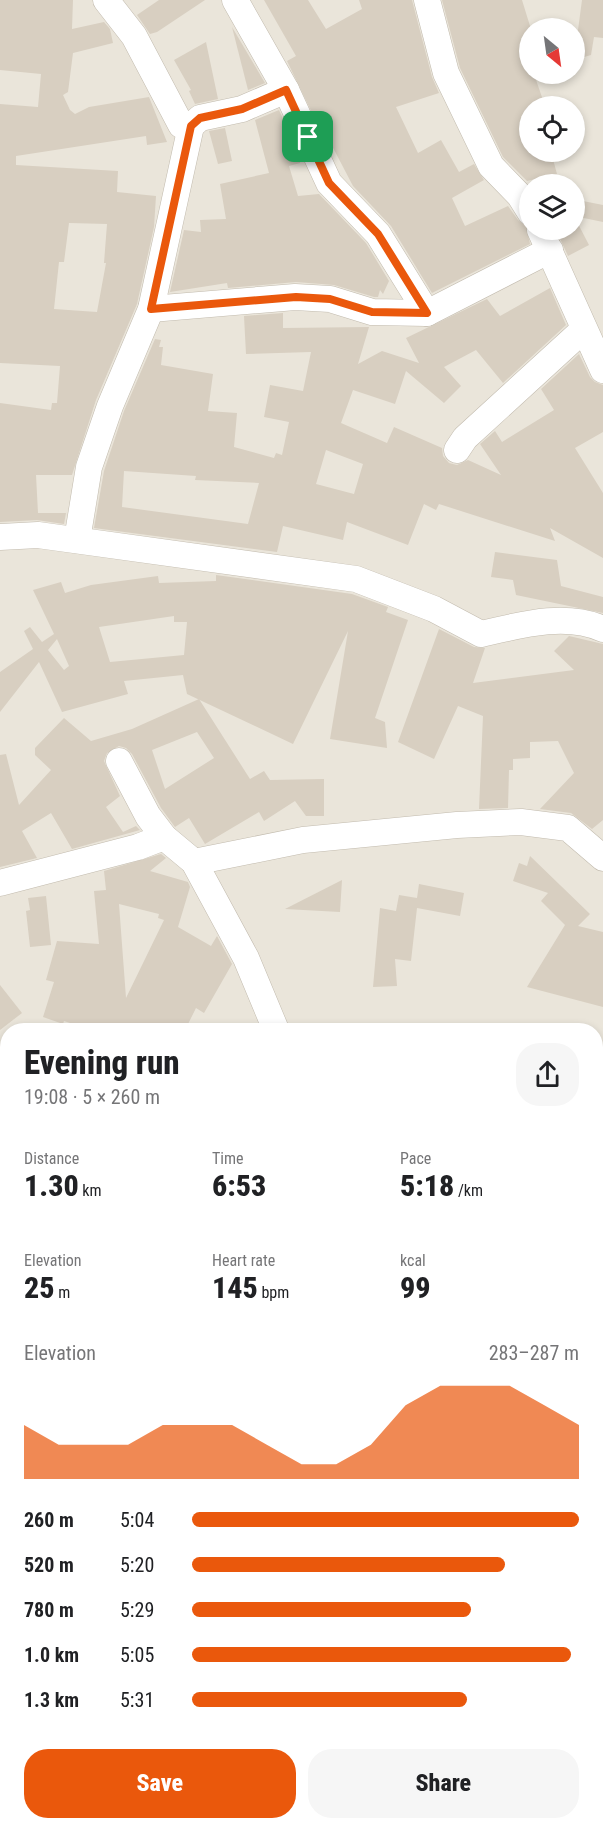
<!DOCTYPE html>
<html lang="en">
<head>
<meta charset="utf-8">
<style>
  :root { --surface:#fff; --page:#f6f6f6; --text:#202124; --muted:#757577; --accent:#ea580c }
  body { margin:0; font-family:"Roboto Condensed",sans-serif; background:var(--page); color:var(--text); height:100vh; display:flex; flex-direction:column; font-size:22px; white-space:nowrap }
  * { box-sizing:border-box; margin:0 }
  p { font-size:20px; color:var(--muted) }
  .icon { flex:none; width:33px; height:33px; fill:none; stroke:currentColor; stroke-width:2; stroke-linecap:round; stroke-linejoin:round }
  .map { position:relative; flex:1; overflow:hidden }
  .side { position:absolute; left:0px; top:1023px; width:603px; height:807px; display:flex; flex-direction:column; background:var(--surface); border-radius:24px 24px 0 0; box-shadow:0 3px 9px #0003 }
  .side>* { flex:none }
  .needle { width:39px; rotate:151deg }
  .fabs { position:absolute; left:519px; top:18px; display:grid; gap:12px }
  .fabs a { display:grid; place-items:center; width:66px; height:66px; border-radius:50%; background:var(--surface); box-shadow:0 3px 9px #0003; font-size:30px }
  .pin { position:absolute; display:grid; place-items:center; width:51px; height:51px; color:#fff; margin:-26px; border-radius:12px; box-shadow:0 3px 9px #0006 }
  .round { display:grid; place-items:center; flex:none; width:63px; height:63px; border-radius:24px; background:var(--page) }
  .headline { display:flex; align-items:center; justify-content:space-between; height:102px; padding:0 24px }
  h1 { font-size:33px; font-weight:800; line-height:45px }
  .metrics { display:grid; grid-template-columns:repeat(3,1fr); gap:9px; height:102px; padding:6px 24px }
  .metrics div { display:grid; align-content:center }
  .metrics b { font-size:30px; font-weight:800 }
  .metrics small { font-size:16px; font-weight:400 }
  .metrics p { font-size:16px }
  .chart { height:168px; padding:12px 24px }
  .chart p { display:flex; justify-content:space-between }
  .chart svg { width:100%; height:108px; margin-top:6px; fill:var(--accent); opacity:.7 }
  .primary-button { display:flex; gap:12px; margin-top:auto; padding:12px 24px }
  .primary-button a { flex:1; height:69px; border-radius:24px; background:var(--accent); color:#fff; font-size:24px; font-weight:800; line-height:69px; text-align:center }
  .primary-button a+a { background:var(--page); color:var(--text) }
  ul { padding:0 24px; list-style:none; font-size:20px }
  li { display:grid; grid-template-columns:96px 72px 1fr; align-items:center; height:45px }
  li i { height:15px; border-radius:8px; background:var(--accent) }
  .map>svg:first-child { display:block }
  .residential { fill:#eae5da; fill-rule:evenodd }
  .building { fill:#d8cfc1; fill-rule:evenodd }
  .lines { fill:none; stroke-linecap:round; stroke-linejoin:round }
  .minor-casing { stroke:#c2bbae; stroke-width:27 }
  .minor { stroke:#fff; stroke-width:26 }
  .route-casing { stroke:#fff; stroke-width:12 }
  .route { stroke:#ea580c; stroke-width:8 }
</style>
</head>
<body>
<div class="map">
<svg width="603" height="1830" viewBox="0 0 603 1830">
  <rect width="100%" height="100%" fill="#f6f3ec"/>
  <path class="residential" d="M0 0H603V1830H0ZM530 28H574V74H530ZM530 106H574V152H530ZM530 184H574V230H530ZM8 1030H596V1822H8Z"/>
  <g class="building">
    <path d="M0 0H73L72 29 104 22 110 29 113 43 73 53 68 92 63 95 70 110 75 114 89 107 149 97 167 142 147 145 146 136 16 156V165L118 171 117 192 156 196 154 227 137 304 96 400 72 475H36L38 513H66L64 524 37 520 0 522V403L51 410 52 403H57L60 366 0 363V104L38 107 41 74 0 70ZM69 223 107 224 104 263H106L97 312 54 309 59 262H64Z"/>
    <path d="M159 0H205L157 32 150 34 137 15Z"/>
    <path d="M264 0H308L326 29 362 9 359 0H412L432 77 439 93 396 107 418 153 441 140 459 172 474 164 484 180 452 198 465 226 508 206 518 220 526 226 530 244 432 293 391 226 353 186 330 142 327 144 287 61 296 56Z"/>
    <path d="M442 0H522L530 26V74H534L545 106H530V152H551L557 174 527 181 503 157 460 68Z"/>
    <path d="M582 0H603V38L594 37 591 55 574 60Z"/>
    <path d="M232 27 265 83 248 90Z"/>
    <path d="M206 42 218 99 195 104 189 91 191 90 174 60Z"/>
    <path d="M279 110 301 157 300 163 289 166 298 196 319 194 366 243 389 281 383 294 380 290 378 297H374L334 285 296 282 228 288 227 283 170 292 184 230 201 232 200 220 226 219 220 184 269 173 255 120Z"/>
    <path d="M225 128 232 161 218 164 209 131Z"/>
    <path d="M578 200 603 205V222L574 216Z"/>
    <path d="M574 216 589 245 568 256 556 230H574Z"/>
    <path d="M550 288 566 325 503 383 476 350 444 367 461 386 444 403 406 371 395 404 353 390 341 423 387 443 394 427 442 448 443 456 449 463 457 465 468 460 501 475 480 444 495 431 502 442 554 410 541 389 579 354 590 377 595 382 603 385V432L575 448 603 493V558L550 528 555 541 439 504 436 510 424 504 408 545 347 522 343 540 283 526 277 552 94 528 104 471 124 411 155 339 161 340 159 347H163L161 365 213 374 208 411 237 413 234 447 274 458 276 453 282 455 289 422 264 417 270 385 303 391 311 352 246 354 244 316 283 313V328L369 327 358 364 382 351 419 363 406 338 487 299 500 316ZM326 450 363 464 354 494 316 484ZM124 471 196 476 195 480 259 483 248 524 122 507Z"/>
    <path d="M495 552 557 560 561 586 603 597V613L516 595 513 580 491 577Z"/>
    <path d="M216 575 352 594 388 607 386 612 408 620 375 718 385 722 387 748 330 739 348 631 293 744 187 694 183 675 124 681 128 694 62 712 39 662 0 712V672L33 649 24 631 30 627 42 642 54 634 33 590 61 582 65 593 91 585 158 576 159 583 216 581ZM174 616V622H187L184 655 110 662 99 627ZM57 639 69 666 64 670 48 650Z"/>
    <path d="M439 629 474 647 485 648 473 683 574 670 554 651 569 636 603 644V820L592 829 571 813 540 809 574 773 558 741 530 742V758L513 759V770H509L508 808 479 809 483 716 458 706 434 759 398 742Z"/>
    <path d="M199 699 250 779 264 771 270 780 324 779V816H306L295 801 264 821 259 812 205 844 189 818 175 827 161 808 132 754 126 748 119 746 107 753 104 761 120 796 106 807 123 832 136 826 140 830 72 849 51 813 22 831 37 858 0 867V755L6 754 19 805 51 770 35 755V748L64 718 91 741 132 729ZM197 732 214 758 165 789 152 750Z"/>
    <path d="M161 854 166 858 150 871 188 882 190 887 178 927 211 946 217 936 232 964 204 1013 196 1008 185 1030H91L64 1021 63 1024 43 1017 54 982 46 980 57 941 99 944 94 891 106 890 104 871ZM119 904 159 914 158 918 164 920 126 998Z"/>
    <path d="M530 856 590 914 578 926 603 932V1007L527 987 565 925 541 901 548 893 513 881 519 863 527 866Z"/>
    <path d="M342 880 340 912 285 909Z"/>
    <path d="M419 884 464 893 460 916 417 908 411 961 395 959 397 986 373 987 380 908 396 911 399 895 417 898Z"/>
    <path d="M46 896 51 945 30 947 26 911 30 910 28 898Z"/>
    <path d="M0 985 22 1013 0 1030Z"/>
  </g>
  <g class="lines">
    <g class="minor-casing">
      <g id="minor">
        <path d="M106 0 134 36 181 125 191 126 200 118 242 109 286 90"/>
        <path d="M235 0 286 90 329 183 378 234 427 313"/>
        <path d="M427 0 446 73 491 166 520 196 530 212"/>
        <path d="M540 230 603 370"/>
        <path d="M151 309 295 297 330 299 372 312 427 313 550 250"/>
        <path d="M457 450 465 438 583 330"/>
        <path d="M0 537 38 535 356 579 434 609 481 634C520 625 566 612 603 629"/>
        <path d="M77 540 89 467 110 406 151 309 191 126"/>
        <path d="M119 761 148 816 164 837 194 862 246 958 276 1030"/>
        <path d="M194 862 303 840 457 825 521 822 568 828 603 858"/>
        <path d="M0 883 138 847 164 837"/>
        <path d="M0 1156 8 1167"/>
        <path d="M596 1819 603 1824"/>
      </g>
    </g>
    <use href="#minor" class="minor"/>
  </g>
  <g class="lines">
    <g class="route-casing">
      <path id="route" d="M286 90 329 183 378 234 427 313 372 312 330 299 296 297 151 309 191 126 200 118 242 109Z"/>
    </g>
    <use href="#route" class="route"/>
  </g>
</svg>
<div class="fabs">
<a><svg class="needle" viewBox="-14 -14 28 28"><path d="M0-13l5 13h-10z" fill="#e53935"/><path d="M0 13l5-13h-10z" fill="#757577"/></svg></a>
<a><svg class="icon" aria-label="locate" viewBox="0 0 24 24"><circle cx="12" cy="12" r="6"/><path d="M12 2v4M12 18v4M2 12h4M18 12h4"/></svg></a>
<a><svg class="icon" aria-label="layers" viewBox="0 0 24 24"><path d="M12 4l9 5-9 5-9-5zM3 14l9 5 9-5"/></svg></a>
</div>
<div class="pin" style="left:308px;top:137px;background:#1e9e55"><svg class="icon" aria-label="arrive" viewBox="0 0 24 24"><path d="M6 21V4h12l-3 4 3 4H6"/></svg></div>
<section class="side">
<div class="headline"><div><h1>Evening run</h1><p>19:08 · 5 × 260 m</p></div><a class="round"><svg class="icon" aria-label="share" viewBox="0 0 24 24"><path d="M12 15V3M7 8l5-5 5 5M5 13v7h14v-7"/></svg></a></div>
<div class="metrics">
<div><p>Distance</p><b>1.30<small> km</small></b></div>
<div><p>Time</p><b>6:53</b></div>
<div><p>Pace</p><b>5:18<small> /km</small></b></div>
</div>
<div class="metrics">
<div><p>Elevation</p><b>25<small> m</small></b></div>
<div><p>Heart rate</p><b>145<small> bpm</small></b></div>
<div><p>kcal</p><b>99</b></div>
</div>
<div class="chart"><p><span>Elevation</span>283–287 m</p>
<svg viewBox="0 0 160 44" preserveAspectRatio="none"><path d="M0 44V22L10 30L20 30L30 30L40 22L50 22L60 22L70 30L80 38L90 38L100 30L110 14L120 6L130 6L140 6L150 14L160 22V44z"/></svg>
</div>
<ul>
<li><b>260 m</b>5:04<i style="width:100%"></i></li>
<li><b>520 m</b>5:20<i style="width:81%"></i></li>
<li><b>780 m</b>5:29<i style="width:72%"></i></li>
<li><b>1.0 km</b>5:05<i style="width:98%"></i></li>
<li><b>1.3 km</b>5:31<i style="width:71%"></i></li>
</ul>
<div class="primary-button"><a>Save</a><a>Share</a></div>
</section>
</div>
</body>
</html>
